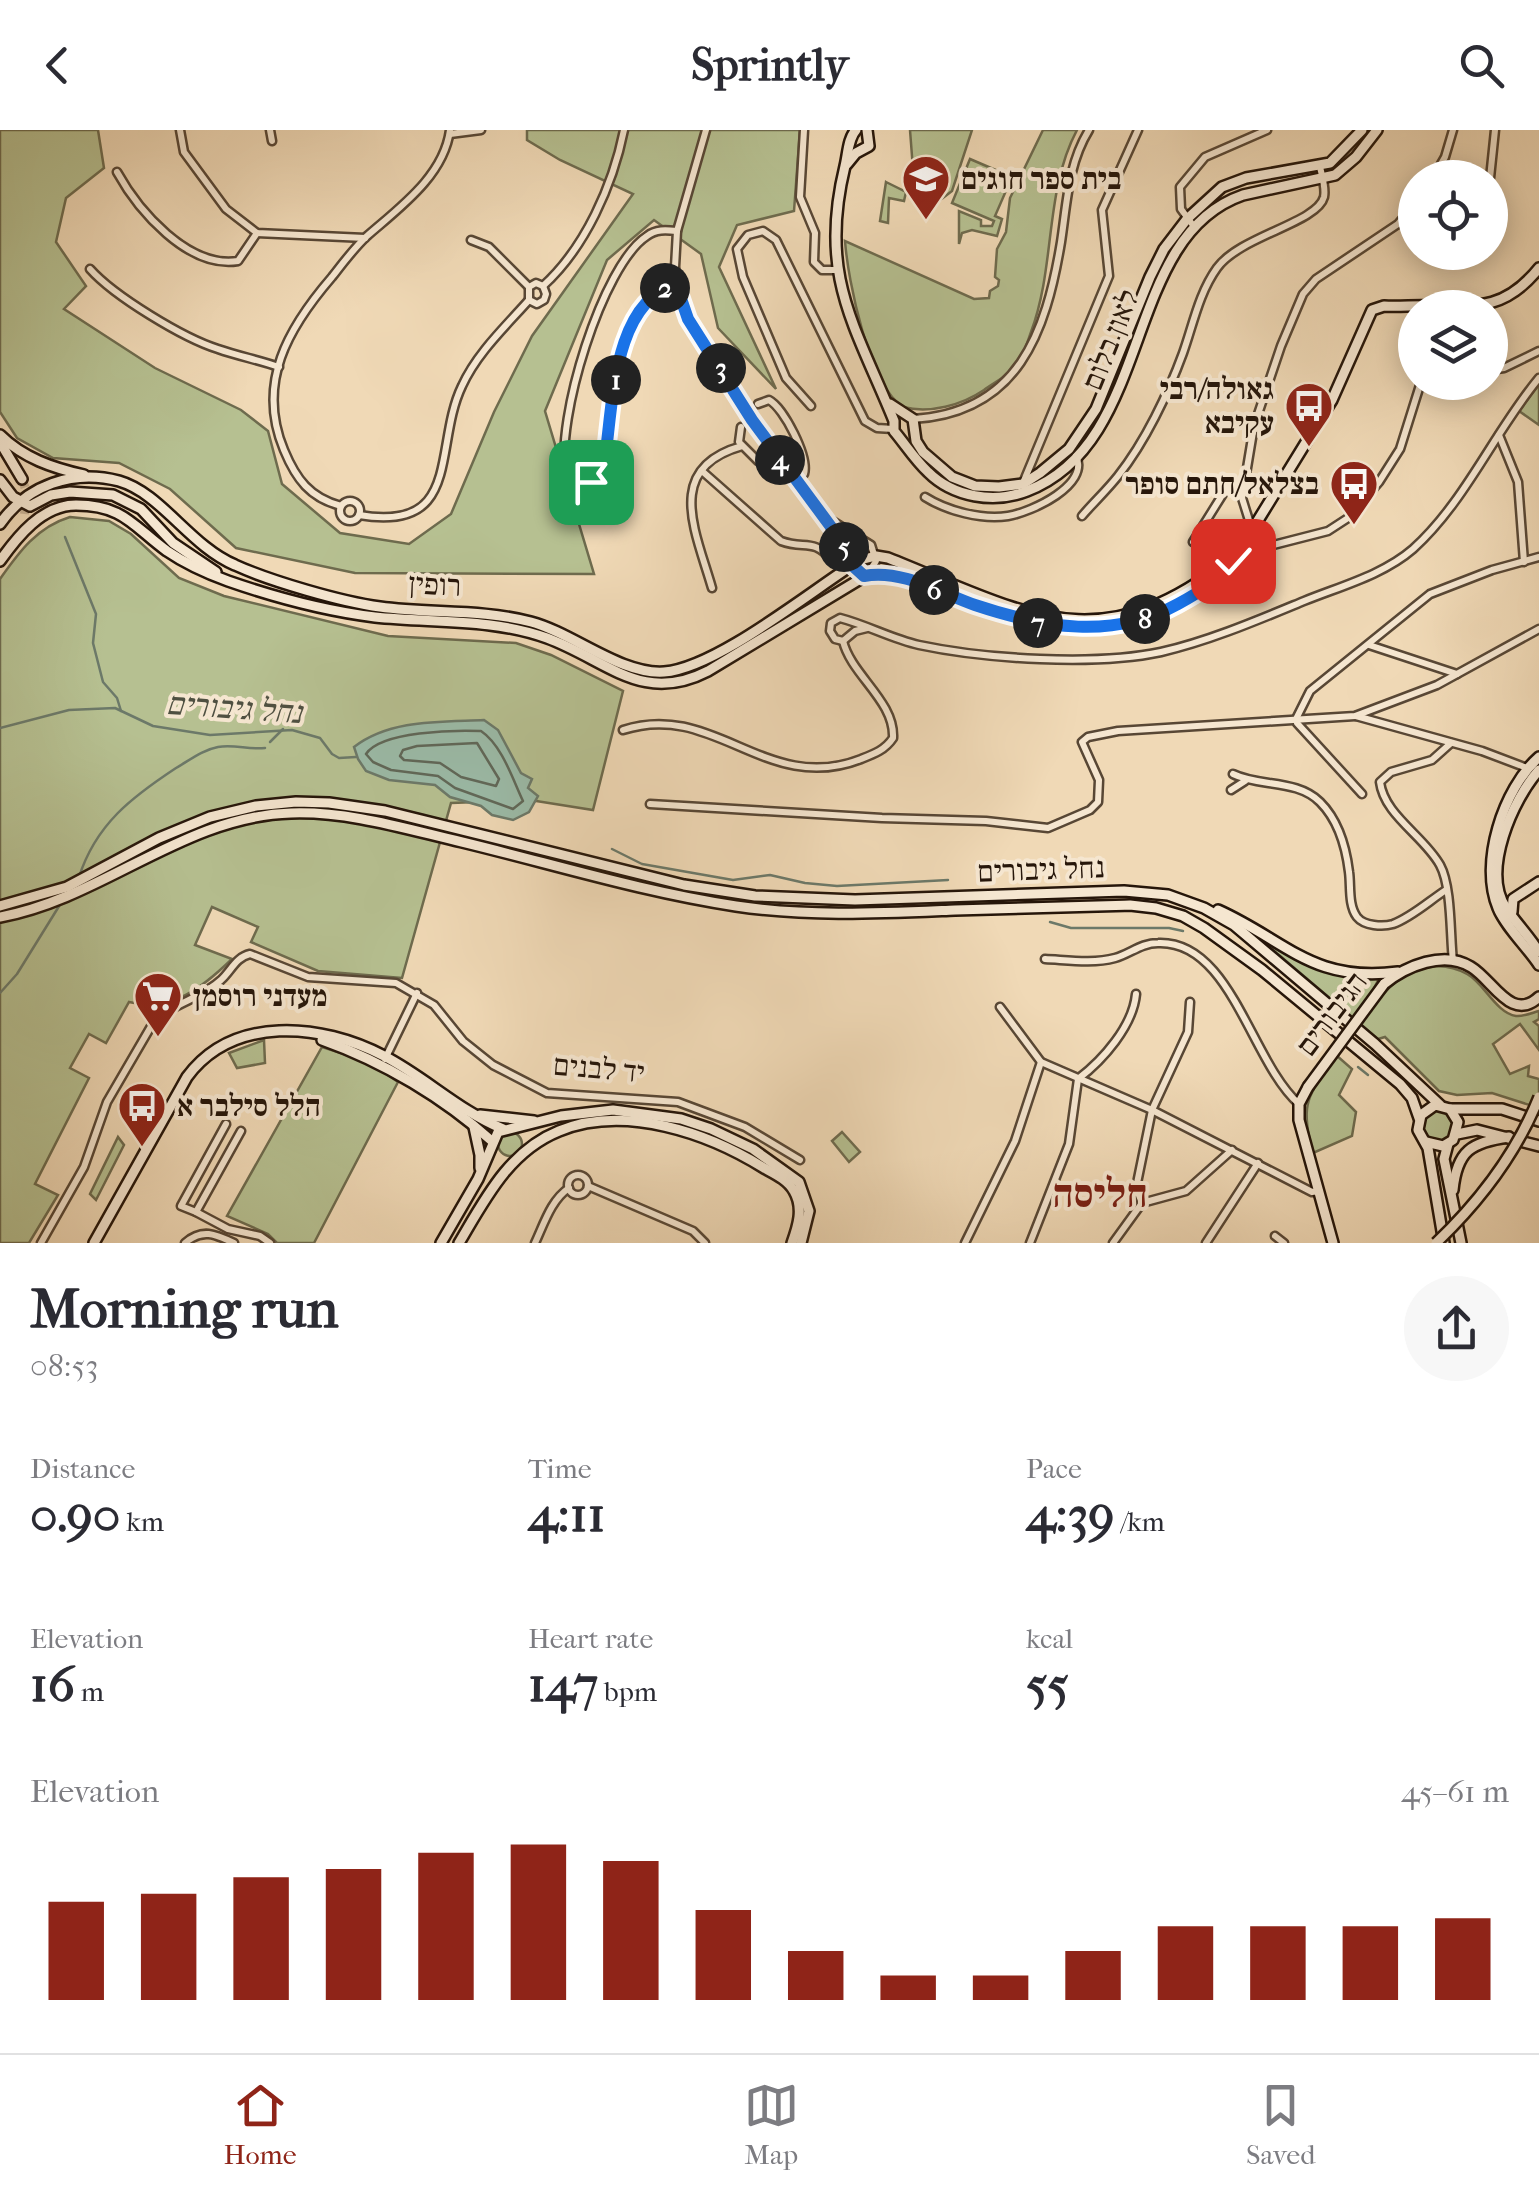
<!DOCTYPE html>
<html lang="en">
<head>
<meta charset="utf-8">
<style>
  :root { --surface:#fff; --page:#f7f7f7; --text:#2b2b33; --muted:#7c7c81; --line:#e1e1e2; --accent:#8f2418 }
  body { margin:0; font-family:"IM FELL French Canon","Frank Ruhl Libre",serif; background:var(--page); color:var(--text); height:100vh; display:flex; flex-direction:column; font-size:38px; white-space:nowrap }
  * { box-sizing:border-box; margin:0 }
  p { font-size:32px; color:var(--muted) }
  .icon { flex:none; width:55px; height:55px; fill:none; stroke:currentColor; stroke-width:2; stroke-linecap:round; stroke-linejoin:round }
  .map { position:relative; height:1113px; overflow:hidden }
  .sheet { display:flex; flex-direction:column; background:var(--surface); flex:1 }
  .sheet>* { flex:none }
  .fabs { position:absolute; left:1398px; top:30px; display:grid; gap:20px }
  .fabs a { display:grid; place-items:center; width:110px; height:110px; border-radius:50%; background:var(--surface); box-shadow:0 5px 25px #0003; font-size:50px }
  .pin { position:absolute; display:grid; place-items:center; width:85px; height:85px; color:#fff; margin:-42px; border-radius:20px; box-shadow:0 5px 15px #0006 }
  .km { position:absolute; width:50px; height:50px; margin:-25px; border-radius:50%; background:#222; color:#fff; font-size:28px; line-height:50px; text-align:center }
  .round { display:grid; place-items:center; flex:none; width:105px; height:105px; border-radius:52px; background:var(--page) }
  .head { display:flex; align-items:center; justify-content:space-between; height:170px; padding:0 30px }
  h1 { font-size:55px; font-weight:800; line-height:75px }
  .metrics { display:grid; grid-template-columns:repeat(3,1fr); gap:15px; height:170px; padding:10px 30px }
  .metrics div { display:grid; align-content:center }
  .metrics b { font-size:50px; font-weight:800 }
  .metrics small { font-size:28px; font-weight:400 }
  .metrics p { font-size:28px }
  .chart { height:280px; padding:20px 30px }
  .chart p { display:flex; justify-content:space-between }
  .chart svg { width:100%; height:180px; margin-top:10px; stroke:var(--accent); stroke-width:6 }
  header { display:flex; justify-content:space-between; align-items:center; height:130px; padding:0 30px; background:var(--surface); font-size:45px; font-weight:800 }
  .tab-bar { display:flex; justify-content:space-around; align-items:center; height:140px; border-top:2px solid var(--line); background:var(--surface); font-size:28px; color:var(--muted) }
  .tab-bar a { display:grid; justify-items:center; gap:5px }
  .tab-bar .on { color:var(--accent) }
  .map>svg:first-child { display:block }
  .green { fill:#b6c091; stroke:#6e6b4e; stroke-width:2.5 }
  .water { fill:#9bbba8; stroke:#6c7969; stroke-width:2.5 }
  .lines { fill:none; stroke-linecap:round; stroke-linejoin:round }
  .shore { stroke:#606859; stroke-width:2.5 }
  .stream { stroke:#6c7969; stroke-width:2.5 }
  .street-tunnel { stroke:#c8b294; stroke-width:6; stroke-dasharray:6 3; stroke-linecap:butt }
  .secondary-tunnel { stroke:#c8b294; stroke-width:9; stroke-dasharray:9 4.5; stroke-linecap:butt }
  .street-casing { stroke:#584735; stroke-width:11 }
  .secondary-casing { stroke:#26160a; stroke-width:14 }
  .street { stroke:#f5e6d0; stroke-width:6 }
  .secondary { stroke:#f5e6d0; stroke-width:9 }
  .secondary-bridge-casing { stroke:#26160a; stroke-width:14; stroke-linecap:butt }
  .secondary-bridge { stroke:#f5e6d0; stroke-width:9 }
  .route-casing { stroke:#fff; stroke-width:20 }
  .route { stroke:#1a73e8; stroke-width:12 }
  .labels { text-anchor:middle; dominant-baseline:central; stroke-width:8; stroke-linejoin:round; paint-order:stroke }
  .poi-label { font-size:30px; font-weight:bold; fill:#26160a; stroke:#f5e6d0; text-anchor:start }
  .street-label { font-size:30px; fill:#26160a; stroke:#f5e6d0 }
  .water-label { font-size:32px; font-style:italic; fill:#4f5041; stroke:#f5e6d0 }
  .district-label { font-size:40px; font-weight:bold; fill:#7a1f14; stroke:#f5e6d0 }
</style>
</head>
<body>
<header><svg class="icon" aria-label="back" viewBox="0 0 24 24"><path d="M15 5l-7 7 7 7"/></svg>Sprintly<svg class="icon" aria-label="search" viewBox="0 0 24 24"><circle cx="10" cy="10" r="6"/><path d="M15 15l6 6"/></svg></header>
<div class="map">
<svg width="1539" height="1113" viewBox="0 0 1539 1113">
  <rect width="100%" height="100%" fill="#f0d9b6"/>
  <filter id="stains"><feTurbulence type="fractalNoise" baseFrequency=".002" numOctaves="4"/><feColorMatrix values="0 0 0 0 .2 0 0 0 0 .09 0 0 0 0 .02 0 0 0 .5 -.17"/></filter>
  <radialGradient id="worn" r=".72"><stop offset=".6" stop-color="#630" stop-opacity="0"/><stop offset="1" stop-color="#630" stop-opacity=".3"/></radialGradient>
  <g class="green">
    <path d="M0 0H98L104 38 66 68 56 112 86 156 64 179 155 238 241 280 268 301 282 354 340 403 409 414 451 384 494 282 532 206 633 64 560 30 527 10V0H800L794 81 737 95 719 137 776 259 718 198 701 124 654 90 607 130 545 281 594 444 355 443 236 418 170 359 119 333 53 328 17 308 0 282Z"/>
    <path d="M910 0H972L952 61 939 71 914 52Z"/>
    <path d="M1043 0H1077C1044 62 1056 135 1031 202 1027 213 1023 228 1015 237 1008 246 993 253 984 260 962 275 930 284 903 277 869 255 848 151 845 111L974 169 989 168 990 161 998 156 999 150 995 147 997 119 1006 102 1010 68Z"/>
    <path d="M970 29 1012 47 995 86 1002 89 997 106 972 100 962 103 959 114V81L981 90V96H992L994 91 952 73Z"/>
    <path d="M886 52 906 62 904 71 889 68 888 93 880 91Z"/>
    <path d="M1539 254V295L1519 281Z"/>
    <path d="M70 387 109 391 131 404 179 448 224 466 388 506 516 513 551 525 623 561 593 680 530 670 451 673 402 848 318 841 251 812 258 797 212 777 195 815 232 829C202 858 172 882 129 872L106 913 89 904 70 938 89 948 35 1054 58 1065 29 1113H0V449C19 422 37 397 70 387Z"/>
    <path d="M1252 802C1304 837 1318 840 1380 846L1372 863 1381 867C1401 842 1435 826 1467 844 1484 853 1496 883 1516 886 1522 887 1532 883 1539 881V889L1534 892 1539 896V920L1520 894 1493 914 1510 944 1529 936 1528 946 1539 949V978L1492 963 1457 965 1439 961 1385 907 1378 909Z"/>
    <path d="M264 910 265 933 237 938 229 923Z"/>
    <path d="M322 917 369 932 398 952 314 1113H277L268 1104 227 1086Z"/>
    <path d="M1336 925 1352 939 1339 965 1356 982 1352 1006 1313 1023C1299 972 1308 967 1336 925Z"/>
    <circle cx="1438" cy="996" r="16"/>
    <path d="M842 1002 860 1022 849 1032 832 1011Z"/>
    <circle cx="510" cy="1014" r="12"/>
    <path d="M118 1007 124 1015 96 1070 90 1064Z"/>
  </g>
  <path class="water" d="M484 590 498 600 521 643 532 649 528 658 538 666 529 682 513 690 492 685 481 676 450 667 435 655 389 650 366 641 358 629 354 617C390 589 441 592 484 590Z"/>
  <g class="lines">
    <g class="shore">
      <path d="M481 601C502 615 513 650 523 671L513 679 455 658 438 646 391 640 373 632 366 624C381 601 455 600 481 601Z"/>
      <path d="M477 613 499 649 496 656 461 647 440 633 404 630 400 626 403 620 417 616Z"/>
    </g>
    <g class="stream">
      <path d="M65 407 96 484 93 513 103 552 117 568 121 581"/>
      <path d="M0 598 69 580 115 578 153 596 210 605 292 600 320 608 332 624 339 628 356 627"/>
      <path d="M270 612 283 599"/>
      <path d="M612 719 642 734 733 750 770 745 805 753 837 756 948 750"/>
      <path d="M79 747C96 694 132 667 176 638 190 630 202 620 218 617 234 614 249 620 265 618"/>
      <path d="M1050 792 1071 798H1169L1183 801"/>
      <path d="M0 863 17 844 61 773"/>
      <path d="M1358 937 1368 945"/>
    </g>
    <path class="street-tunnel" d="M741 297 758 274"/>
    <path class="secondary-tunnel" d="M22 349 27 363 24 388"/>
    <g class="street-casing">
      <g id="street">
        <path d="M180 0 184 22 226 79 257 103 365 108"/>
        <path d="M270 0 272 11"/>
        <path d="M706 0 677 101 675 137 679 171 752 290 837 405 852 435 864 446"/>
        <path d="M804 0 800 67 815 103 814 132 822 140H837"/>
        <path d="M450 4 481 0"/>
        <path d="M117 42C138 80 188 139 238 131L257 103"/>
        <path d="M1433 48 1445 27 1453 0"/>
        <path d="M1490 48 1495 0"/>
        <path d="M1195 98 1181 79 1180 57 1205 27 1267 0"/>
        <path d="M471 110 489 117 529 157"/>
        <path d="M90 139C114 166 183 208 218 219 238 226 259 230 279 237"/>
        <path d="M676 154C604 176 618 289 600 347L591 352 566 343C555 292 602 135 647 106 656 99 666 100 677 101"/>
        <path d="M543 156C585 118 613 55 624 0"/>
        <path d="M529 170 537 174 544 170 546 164 543 156"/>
        <path d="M529 170V157L536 153 543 156"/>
        <path d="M1490 240 1504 238 1539 221"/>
        <path d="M811 276 786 248 743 147 737 119 748 105 763 101 776 110 865 291 877 298 893 299"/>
        <path d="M913 289C1018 283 1046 203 1061 112 1067 73 1068 34 1089 0"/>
        <path d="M741 297 739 312 758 331 794 350 804 344C809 327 784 278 769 270L758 274"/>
        <path d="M1499 305 1518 352 1524 432"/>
        <path d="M702 341 781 411C805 420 812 407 832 430"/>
        <path d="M1023 353 1109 146 1102 80 1138 0"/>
        <path d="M925 367C947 381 982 390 1008 386 1032 382 1090 355 1076 326"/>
        <circle cx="350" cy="381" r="10"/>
        <path d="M341 376C310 368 296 349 284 320 256 253 288 198 332 147 343 133 354 118 367 106 399 78 444 46 450 0"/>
        <path d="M359 385C463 403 433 316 462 256 477 223 505 197 529 170"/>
        <path d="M1082 386C1094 372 1107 360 1118 346 1145 312 1168 264 1183 223 1193 195 1199 163 1217 138 1240 106 1317 93 1324 67 1326 58 1322 46 1320 37"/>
        <path d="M826 387 871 415 876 431 867 445"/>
        <path d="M1252 400 1242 368 1254 296 1281 216 1303 164 1316 149 1398 94 1415 74"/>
        <path d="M1193 412 1226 359 1233 355 1246 357"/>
        <path d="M1223 446 1258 419 1328 401 1348 388 1379 352 1400 319 1421 252"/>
        <path d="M712 458C696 402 663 338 742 316"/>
        <path d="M843 511 835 509 830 501 831 493 840 488C867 495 892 509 919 515 985 529 1095 536 1161 522 1209 511 1258 490 1304 471 1341 456 1383 445 1413 419 1466 371 1494 302 1539 248"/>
        <path d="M843 511 855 501 867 498"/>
        <path d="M1369 515 1457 544"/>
        <path d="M1356 586 1482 621 1527 638"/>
        <path d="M623 600C714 570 766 666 861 629 874 624 885 620 893 608 895 571 851 545 843 511"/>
        <path d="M1451 613 1432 630 1391 642 1380 652C1384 685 1424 706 1440 735 1452 757 1450 806 1453 831"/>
        <path d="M1233 644C1259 657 1297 649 1320 672 1338 690 1346 717 1349 742 1351 756 1348 775 1357 787 1364 796 1383 797 1393 794 1412 787 1429 771 1446 760"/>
        <path d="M1231 660 1245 651"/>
        <path d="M1362 664 1297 593 1296 589 1310 561 1430 464 1492 440 1539 427"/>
        <path d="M650 674 882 688 986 691 1048 698 1090 680 1098 672 1099 650 1082 612 1088 607 1118 601 1355 586 1437 555 1539 499"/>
        <path d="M1045 829C1067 830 1093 834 1115 828 1130 824 1141 813 1158 813 1231 810 1251 932 1299 974"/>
        <path d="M1000 877 1041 932 1152 980 1312 1062 1319 1061"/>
        <path d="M385 929 417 863"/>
        <path d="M241 1001 196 1082 228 1099 260 1106 270 1113"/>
        <circle cx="578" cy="1055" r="10"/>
        <path d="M588 1056 693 1101 705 1113"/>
        <path d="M1142 1073 1136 1058 1152 980 1188 902 1190 872"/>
        <path d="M1142 1073 1186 1061 1232 1020"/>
        <path d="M196 1082 181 1076 226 994"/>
        <path d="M1275 1106 1284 1113"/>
        <path d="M41 1113 84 1037 107 972 153 893C172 873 201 869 221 850 231 841 236 827 250 824L308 847 396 853 434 875 463 911 493 935 547 963 678 972 745 997 800 1030"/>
        <path d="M185 1113C202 1098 215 1104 234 1113"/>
        <path d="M535 1113C544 1094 551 1070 569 1058"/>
        <path d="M965 1113 1015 1011 1041 932"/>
        <path d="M1030 1113 1069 1014 1078 949C1103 930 1133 896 1136 864"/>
        <path d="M1113 1113 1142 1073"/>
        <path d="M1206 1113 1258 1033"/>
      </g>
    </g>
    <g class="secondary-casing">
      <g id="secondary">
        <path d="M856 0C848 8 848 24 845 36 818 146 855 195 894 291V301C905 314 915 330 928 342 953 367 994 374 1027 361 1155 312 1121 107 1243 65L1335 45 1356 27 1377 0"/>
        <path d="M847 34 856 23 869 16 867 0"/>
        <path d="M890 274 913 289 916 311 923 322 952 347 975 356 999 357 1023 354 1040 343 1069 319 1096 279 1150 147 1164 119 1187 89 1222 57 1246 48 1330 33 1362 0"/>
        <path d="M0 305C23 328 53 338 84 345"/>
        <path d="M0 312 22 349"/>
        <path d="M0 350 13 367 30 376 51 365 70 362 113 365 141 379 173 413 216 442"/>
        <path d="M0 394C27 355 73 339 119 351 161 363 190 416 235 435 270 451 342 472 380 477 430 484 481 479 531 492 573 503 621 545 664 542 717 538 812 460 860 430L876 426 888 428C1024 482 1097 534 1229 430"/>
        <path d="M0 431C17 407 42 375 76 375 123 375 133 396 167 421 186 434 206 443 228 451 274 467 327 481 375 487 433 493 491 488 547 508 607 530 642 575 708 541L867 445 900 447 976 475 1057 496 1110 497 1139 491 1171 478 1217 449 1233 431 1332 270 1372 180 1384 176C1400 177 1416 175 1432 176 1480 177 1507 178 1539 138"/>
        <path d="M1539 627C1503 659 1479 733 1498 778 1505 796 1528 818 1539 835"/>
        <path d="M1539 640C1513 669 1481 741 1506 778 1516 793 1529 806 1539 822"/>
        <path d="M0 776 67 757 159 708 210 687 256 676 296 672 329 673 385 681 684 755 755 766 855 770 1124 761 1168 765 1204 778 1234 795 1375 914 1440 975"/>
        <path d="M1218 780C1287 811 1312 853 1398 842"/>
        <path d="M1512 782 1513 769 1539 752"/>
        <path d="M0 787C103 768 184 686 291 683 349 681 406 699 462 712 553 734 643 762 736 776 808 787 882 783 955 780 1014 778 1072 777 1130 775L1156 778 1183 786 1204 798 1262 840 1400 954 1412 968 1419 988"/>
        <path d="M1384 854C1406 836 1444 820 1471 837 1493 850 1511 893 1539 867"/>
        <path d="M322 910C384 932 444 968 493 1012"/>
        <path d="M1308 957 1299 974V990L1333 1113"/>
        <path d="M480 985 534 991"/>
        <path d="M474 997 480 1025V1038"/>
        <path d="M1457 1004 1477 1000 1539 1016"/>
        <path d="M1426 1012 1443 1016 1453 1010 1458 992 1450 979"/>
        <path d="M1448 1014 1444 1029 1461 1113"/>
        <path d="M1453 1060C1457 1021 1471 1012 1509 1007"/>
        <path d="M94 1113 187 947C233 885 321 893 384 926 425 947 459 981 503 999"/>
        <path d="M441 1113 478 1049 498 1002 561 986 613 980 681 989 711 999 753 1019 799 1052 809 1081 801 1113"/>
        <path d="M459 1113C485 1069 509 1021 559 1001 625 974 708 1003 764 1038 775 1044 788 1050 794 1061 804 1078 798 1096 792 1113"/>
        <path d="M1444 1113 1428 1018 1418 1000 1421 985 1435 975 1450 979H1502L1539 991"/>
      </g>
    </g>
    <use href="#street" class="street"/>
    <use href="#secondary" class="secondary"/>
    <g class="secondary-bridge-casing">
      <g id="secondary-bridge">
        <path d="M1308 957 1384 854"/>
        <path d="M1436 1113C1479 1072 1517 1022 1539 967"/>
      </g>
    </g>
    <use href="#secondary-bridge" class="secondary-bridge"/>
  </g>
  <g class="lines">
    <g class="route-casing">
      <path id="route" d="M591 352 600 347 604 336C613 280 611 173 676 154L688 189 752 290 837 405 852 435 864 446C903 439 940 463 975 475 1044 498 1113 510 1178 474 1200 462 1218 451 1233 431"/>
    </g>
    <use href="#route" class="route"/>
  </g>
  <defs>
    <g id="school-pin" transform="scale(2.5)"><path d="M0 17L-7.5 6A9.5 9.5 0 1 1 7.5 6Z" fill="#8f2418" stroke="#f5e6d0"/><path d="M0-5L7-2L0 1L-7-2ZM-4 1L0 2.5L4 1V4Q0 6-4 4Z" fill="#fff"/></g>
    <g id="bus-pin" transform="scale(2.5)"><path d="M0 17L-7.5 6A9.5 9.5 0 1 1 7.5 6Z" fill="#8f2418" stroke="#f5e6d0"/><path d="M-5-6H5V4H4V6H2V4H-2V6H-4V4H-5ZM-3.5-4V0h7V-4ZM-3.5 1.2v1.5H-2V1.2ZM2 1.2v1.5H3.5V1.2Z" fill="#fff"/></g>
    <g id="supermarket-pin" transform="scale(2.5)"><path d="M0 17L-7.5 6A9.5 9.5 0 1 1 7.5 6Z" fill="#8f2418" stroke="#f5e6d0"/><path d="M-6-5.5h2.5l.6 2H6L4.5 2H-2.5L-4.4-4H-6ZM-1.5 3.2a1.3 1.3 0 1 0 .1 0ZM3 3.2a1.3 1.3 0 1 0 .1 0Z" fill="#fff"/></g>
  </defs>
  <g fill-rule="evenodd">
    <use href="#school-pin" x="926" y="49"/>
    <use href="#bus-pin" x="1309" y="276"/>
    <use href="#bus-pin" x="1354" y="354"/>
    <use href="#supermarket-pin" x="158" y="866"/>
    <use href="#bus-pin" x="142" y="976"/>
  </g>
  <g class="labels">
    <g class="poi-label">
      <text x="961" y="49">בית ספר חוגים</text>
      <text x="1274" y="259" text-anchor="end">גאולה/רבי<tspan x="1274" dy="34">עקיבא</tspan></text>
      <text x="1319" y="354" text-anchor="end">בצלאל/חתם סופר</text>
      <text x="193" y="866">מעדני רוסמן</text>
      <text x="177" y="976">הלל סילבר א</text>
    </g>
    <g class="street-label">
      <text transform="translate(1111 210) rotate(-68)">לאון בלום</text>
      <text transform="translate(435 455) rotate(3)">רופין</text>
      <text transform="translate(1041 740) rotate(-2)">נחל גיבורים</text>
      <text transform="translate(1332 884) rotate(-53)">הגיבורים</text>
      <text transform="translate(599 939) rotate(5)">יד לבנים</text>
    </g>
    <g class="water-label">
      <text transform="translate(234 578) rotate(4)">נחל גיבורים</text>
    </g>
    <g class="district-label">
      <text x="1100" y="1064">חליסה</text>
    </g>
  </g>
  <rect width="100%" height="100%" filter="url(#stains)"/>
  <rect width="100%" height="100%" fill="url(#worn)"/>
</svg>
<div class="fabs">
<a><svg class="icon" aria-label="locate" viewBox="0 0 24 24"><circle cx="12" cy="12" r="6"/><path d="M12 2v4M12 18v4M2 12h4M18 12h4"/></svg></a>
<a><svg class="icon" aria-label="layers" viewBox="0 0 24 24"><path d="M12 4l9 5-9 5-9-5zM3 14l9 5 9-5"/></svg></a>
</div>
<div class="pin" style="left:591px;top:352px;background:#1e9e55"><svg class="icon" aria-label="arrive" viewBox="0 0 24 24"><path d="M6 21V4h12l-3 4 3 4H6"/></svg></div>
<div class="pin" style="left:1233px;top:431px;background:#d93025"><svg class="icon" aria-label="check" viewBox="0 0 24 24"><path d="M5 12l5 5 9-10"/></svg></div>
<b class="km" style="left:616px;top:250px">1</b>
<b class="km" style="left:665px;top:158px">2</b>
<b class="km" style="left:721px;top:238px">3</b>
<b class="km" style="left:780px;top:330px">4</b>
<b class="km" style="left:844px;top:417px">5</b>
<b class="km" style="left:934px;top:460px">6</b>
<b class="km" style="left:1038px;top:493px">7</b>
<b class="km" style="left:1145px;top:489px">8</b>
</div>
<section class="sheet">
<div class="head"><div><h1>Morning run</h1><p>08:53</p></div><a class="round"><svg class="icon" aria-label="share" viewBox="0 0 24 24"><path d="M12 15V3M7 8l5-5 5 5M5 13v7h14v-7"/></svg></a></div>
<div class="metrics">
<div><p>Distance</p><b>0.90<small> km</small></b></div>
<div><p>Time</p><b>4:11</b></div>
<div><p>Pace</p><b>4:39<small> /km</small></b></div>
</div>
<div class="metrics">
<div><p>Elevation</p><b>16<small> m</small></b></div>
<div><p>Heart rate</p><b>147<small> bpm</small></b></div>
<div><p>kcal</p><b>55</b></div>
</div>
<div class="chart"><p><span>Elevation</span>45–61 m</p>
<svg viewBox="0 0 160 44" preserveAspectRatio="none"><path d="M5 44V20M15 44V18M25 44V14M35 44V12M45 44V8M55 44V6M65 44V10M75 44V22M85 44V32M95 44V38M105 44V38M115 44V32M125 44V26M135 44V26M145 44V26M155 44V24"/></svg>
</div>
</section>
<nav class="tab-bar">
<a class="on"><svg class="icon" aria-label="home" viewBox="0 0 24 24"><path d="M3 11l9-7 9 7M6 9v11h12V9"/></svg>Home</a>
<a><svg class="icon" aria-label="map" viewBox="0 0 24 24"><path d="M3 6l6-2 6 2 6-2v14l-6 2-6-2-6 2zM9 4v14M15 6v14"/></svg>Map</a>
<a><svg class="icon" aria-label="saved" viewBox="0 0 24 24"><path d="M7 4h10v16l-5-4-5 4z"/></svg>Saved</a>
</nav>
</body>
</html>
